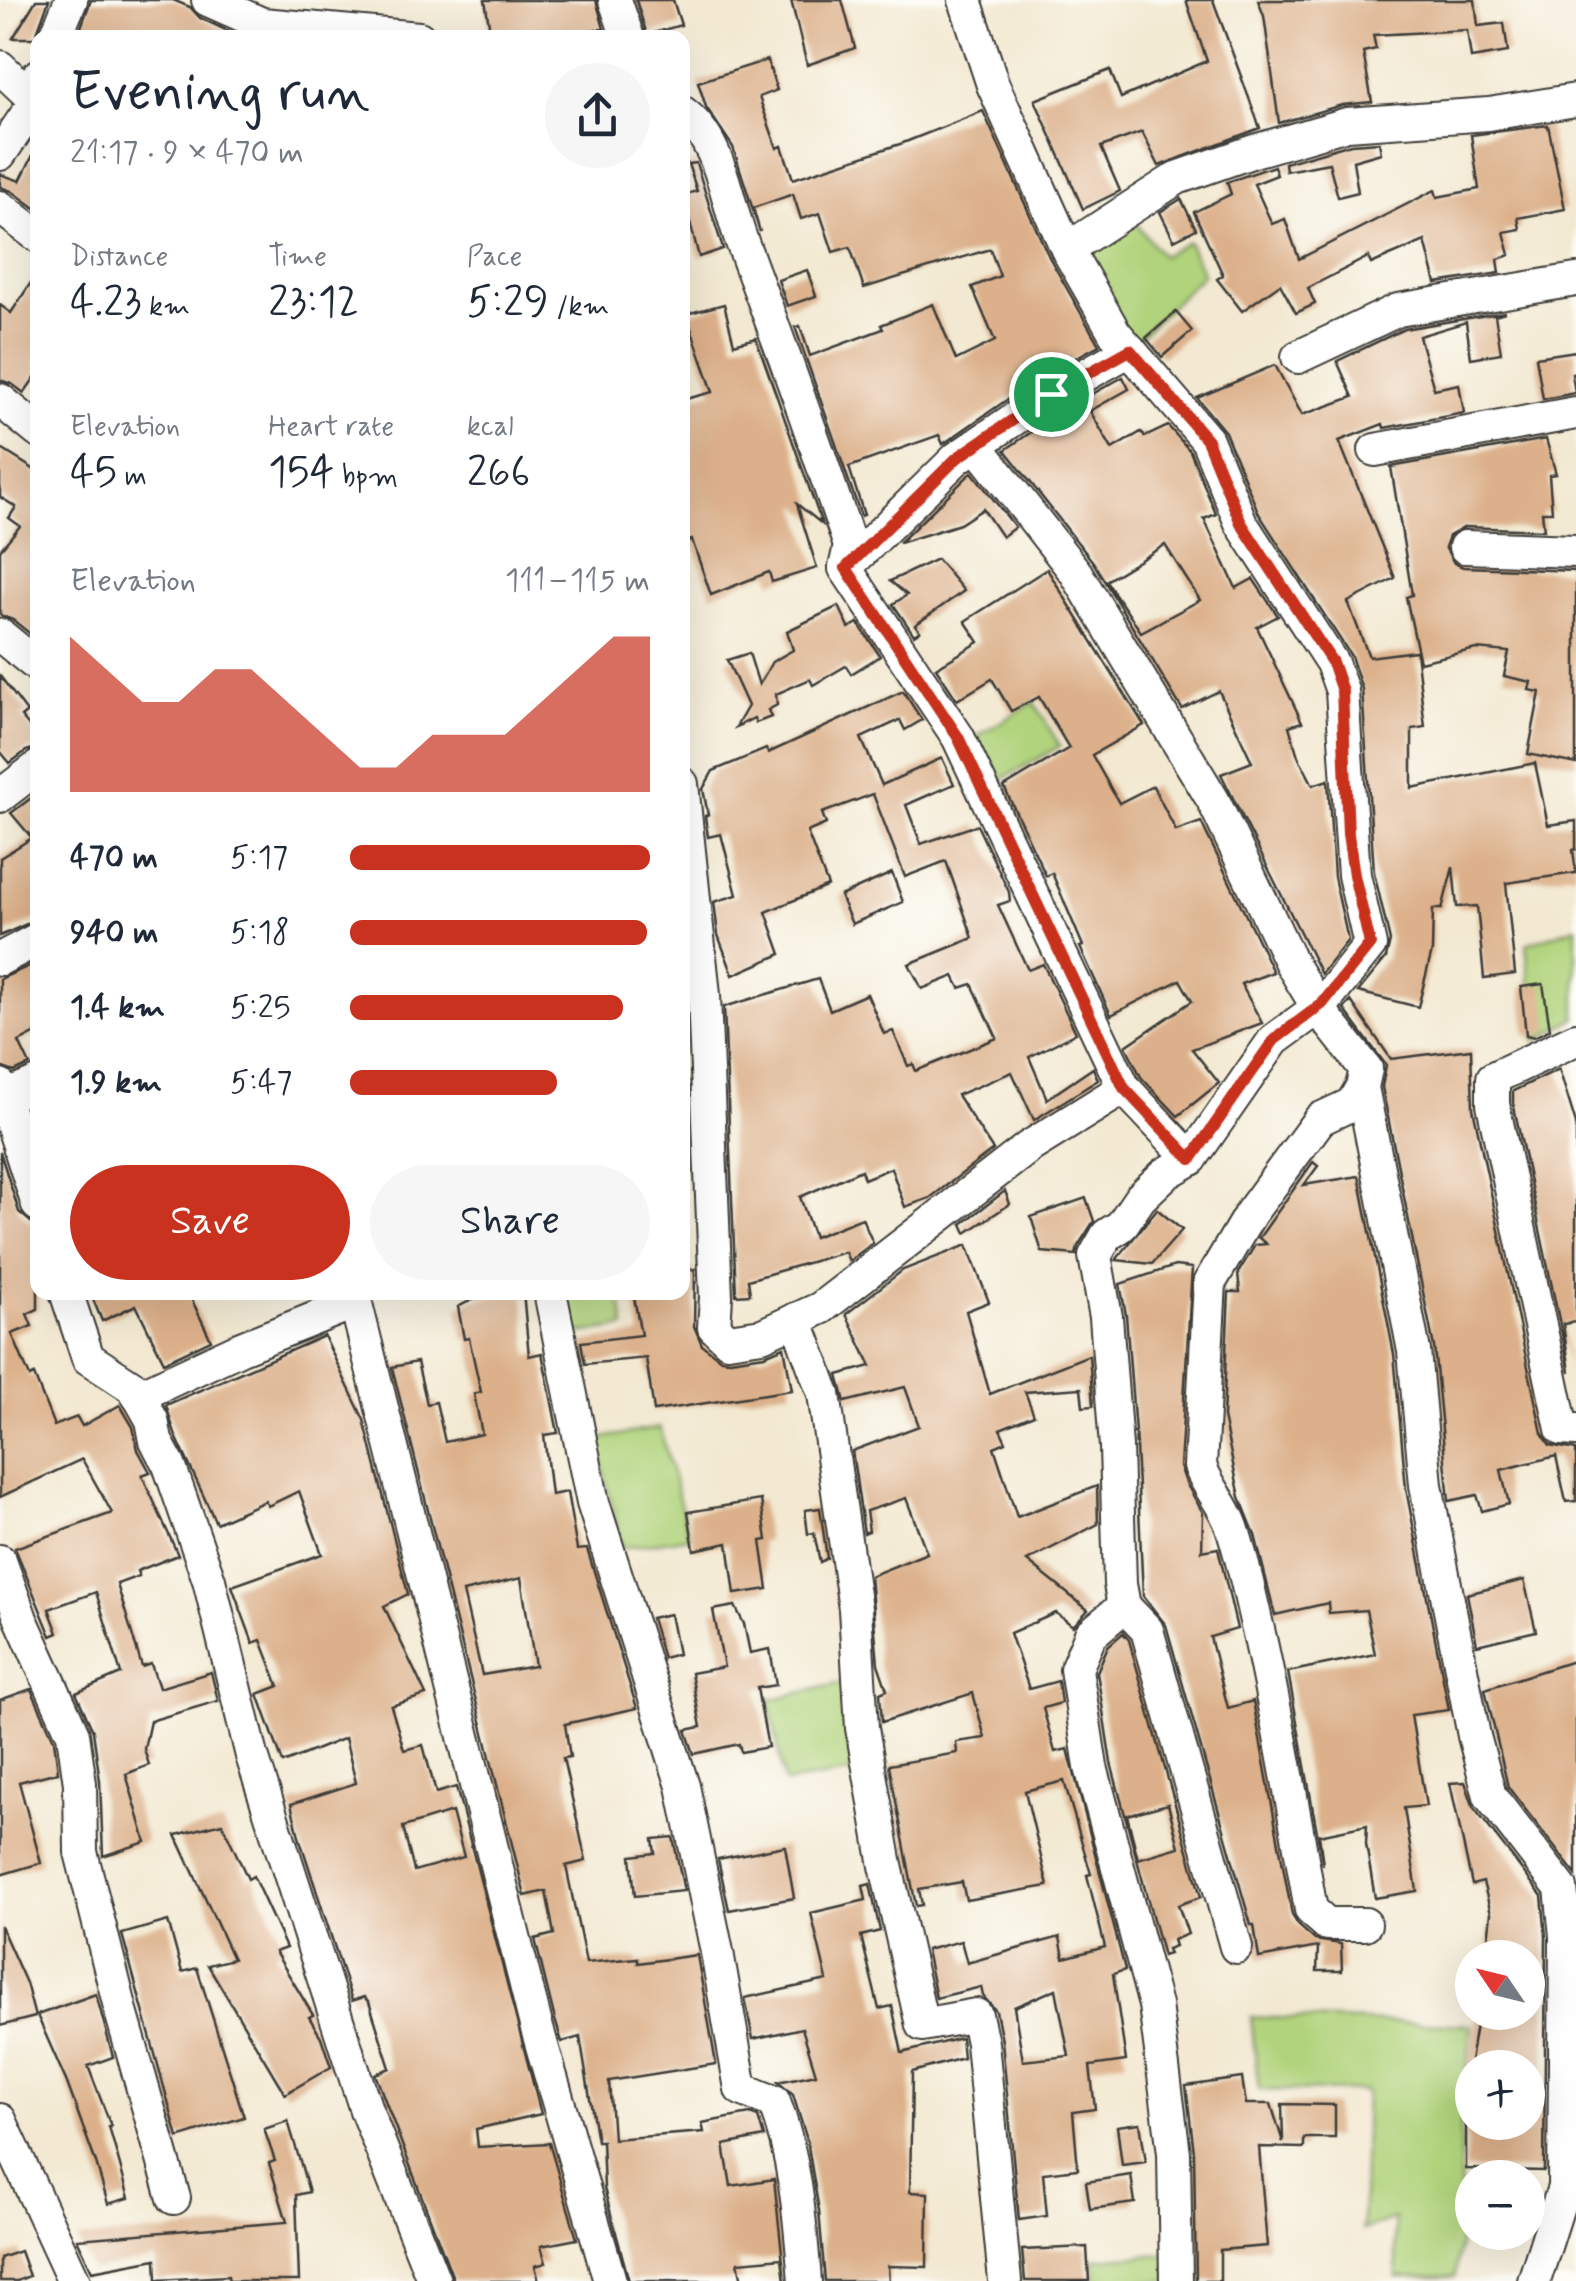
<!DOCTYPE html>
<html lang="en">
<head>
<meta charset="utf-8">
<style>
  :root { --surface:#fff; --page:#f6f6f7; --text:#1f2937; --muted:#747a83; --accent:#c8321e }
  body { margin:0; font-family:Mynerve,sans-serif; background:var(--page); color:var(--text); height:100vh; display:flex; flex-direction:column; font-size:38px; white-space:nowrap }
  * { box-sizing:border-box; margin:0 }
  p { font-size:32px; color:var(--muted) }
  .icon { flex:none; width:55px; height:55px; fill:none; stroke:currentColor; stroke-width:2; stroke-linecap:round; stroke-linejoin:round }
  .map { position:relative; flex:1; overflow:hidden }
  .sheet { position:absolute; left:30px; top:30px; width:660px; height:1270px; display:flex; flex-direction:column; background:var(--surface); border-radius:20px; box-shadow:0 10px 40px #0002 }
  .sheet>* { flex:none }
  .needle { width:65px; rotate:305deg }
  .fabs { position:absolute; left:1455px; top:1940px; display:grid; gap:20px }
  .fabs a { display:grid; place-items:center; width:90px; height:90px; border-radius:50%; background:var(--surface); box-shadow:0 10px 40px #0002; font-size:50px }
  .pin { position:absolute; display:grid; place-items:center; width:85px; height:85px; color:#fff; margin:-42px; border:5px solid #fff; border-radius:50%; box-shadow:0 2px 10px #0007 }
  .round { display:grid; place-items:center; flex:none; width:105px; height:105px; border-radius:52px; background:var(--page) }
  .head { display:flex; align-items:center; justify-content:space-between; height:170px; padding:0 40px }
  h1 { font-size:55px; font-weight:600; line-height:75px }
  .stats { display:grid; grid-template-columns:repeat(3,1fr); gap:15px; height:170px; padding:10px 40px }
  .stats div { display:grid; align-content:center }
  .stats b { font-size:42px; font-weight:600 }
  .stats small { font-size:28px; font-weight:400 }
  .stats p { font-size:28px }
  .chart { height:280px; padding:20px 40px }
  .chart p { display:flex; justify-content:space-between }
  .chart svg { width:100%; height:180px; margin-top:10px; fill:var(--accent); opacity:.7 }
  .action { display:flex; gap:20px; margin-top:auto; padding:20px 40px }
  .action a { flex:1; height:115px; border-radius:60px; background:var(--accent); color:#fff; font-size:40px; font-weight:600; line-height:115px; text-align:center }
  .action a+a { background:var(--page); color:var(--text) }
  ul { padding:0 40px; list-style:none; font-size:32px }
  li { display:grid; grid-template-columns:160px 120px 1fr; align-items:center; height:75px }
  li i { height:25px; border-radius:12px; background:var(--accent) }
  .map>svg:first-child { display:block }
  .green { fill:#b1d37b; stroke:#66784c; stroke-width:2.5 }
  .building { fill:#dcb08a; fill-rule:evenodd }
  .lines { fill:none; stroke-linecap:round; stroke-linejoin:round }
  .minor-casing { stroke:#3c3b37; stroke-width:36 }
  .minor { stroke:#fff; stroke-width:32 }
  .route-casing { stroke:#fff; stroke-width:20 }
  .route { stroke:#c8321e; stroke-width:12 }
</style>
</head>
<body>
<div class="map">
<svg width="1576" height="2281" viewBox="0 0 1576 2281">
  <rect width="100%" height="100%" fill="#fdfcf7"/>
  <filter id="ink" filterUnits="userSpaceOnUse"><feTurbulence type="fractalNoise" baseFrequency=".01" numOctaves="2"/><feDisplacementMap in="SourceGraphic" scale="20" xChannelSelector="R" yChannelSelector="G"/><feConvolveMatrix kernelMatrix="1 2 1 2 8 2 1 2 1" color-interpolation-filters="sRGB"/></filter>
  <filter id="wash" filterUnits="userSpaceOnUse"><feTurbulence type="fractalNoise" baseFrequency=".0048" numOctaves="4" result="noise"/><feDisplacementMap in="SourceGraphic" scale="40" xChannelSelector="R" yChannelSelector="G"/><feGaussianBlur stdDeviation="2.25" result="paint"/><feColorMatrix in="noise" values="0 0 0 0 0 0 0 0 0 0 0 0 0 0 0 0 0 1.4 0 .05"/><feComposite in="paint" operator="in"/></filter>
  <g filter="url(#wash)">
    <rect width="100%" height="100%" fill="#f3e9d2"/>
    <g class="green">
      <path d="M1134 221 1162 256 1188 242 1203 274 1136 341 1119 330 1085 247Z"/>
      <path d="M1034 702 1060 746 989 787 968 742Z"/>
      <path d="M1576 927V1018L1535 1041 1526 944Z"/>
      <path d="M563 1293H620L625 1327 574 1334Z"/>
      <path d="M660 1428 689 1537 622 1548 596 1439Z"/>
      <path d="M847 1682 852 1700 845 1727 854 1772 785 1783 769 1700Z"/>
      <path d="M1251 2017 1472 2025 1460 2132 1461 2230 1455 2277H1397L1394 2219 1362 2230 1366 2091 1259 2090Z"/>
      <path d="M1169 2254 1170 2281H1095V2259Z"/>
    </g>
    <g id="blocks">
      <g class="building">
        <path d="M36 0H49L35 38H13Z"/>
        <path d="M91 0H173L190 7 200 18 243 38H77Z"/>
        <path d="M485 0H596L604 29 491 37Z"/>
        <path d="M636 0H673L681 25 647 35Z"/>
        <path d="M791 0H842L855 48 807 65Z"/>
        <path d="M1186 0H1213L1260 128 1159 166 1142 132 1101 147 1120 191 1083 209 1035 100 1110 70 1121 98 1207 61Z"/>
        <path d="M1258 0H1475L1478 26 1504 23 1508 52 1471 58 1467 30 1373 35 1376 49 1363 52 1372 102 1342 105 1279 123 1264 16Z"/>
        <path d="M767 60 777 90 759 97 777 148 782 146 793 179 903 143 983 111 1049 257 1099 345 1040 377 943 444 939 435 849 467 864 515 861 516 795 327 800 326 810 356 883 329 881 325 933 304 956 360 995 341 972 287 1000 276 990 249 864 288 850 247 833 252 820 213 801 219 793 194 753 208 760 232 733 147 706 107 698 82Z"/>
        <path d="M1548 125 1565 209 1518 218 1520 229 1504 232 1510 255 1498 259 1500 273 1436 283 1425 241 1371 264 1368 257 1308 288 1315 304 1296 313 1280 284 1242 311 1217 279 1223 275 1194 212 1231 194 1227 182 1274 166 1277 175 1254 184 1272 224 1285 219 1299 259 1435 190 1437 197 1479 189 1471 135Z"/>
        <path d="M1379 142 1381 153 1353 161 1358 192 1338 197 1329 163 1286 171 1285 163 1351 144Z"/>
        <path d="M38 145V210L12 191 0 187V174L20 181Z"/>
        <path d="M696 163 723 249 699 257 683 195 697 191 688 164Z"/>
        <path d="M1181 199 1196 229 1174 240 1160 212Z"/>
        <path d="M807 270 816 296 787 306 778 280Z"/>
        <path d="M38 272V373L24 393 12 384 0 380V305L11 313Z"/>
        <path d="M724 304 734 344 756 338 822 524 797 504 817 568 772 582 769 572 711 595 692 540 682 543V400L713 392 686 314Z"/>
        <path d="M1176 312 1192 331 1162 357 1146 338Z"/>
        <path d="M1505 312 1495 315 1501 353 1471 358 1466 322 1419 336 1434 389 1459 384 1464 413 1384 428 1383 424 1339 441 1395 578 1348 602 1369 657 1416 651 1425 727 1412 729V788L1535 763 1548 825 1576 821V849L1573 850 1576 873 1506 883 1515 974 1484 978 1477 906 1457 907 1453 867 1442 909H1433L1432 951 1418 1007 1358 992 1386 958 1390 941 1374 872 1362 689 1351 656 1259 514 1225 432 1197 398 1275 365 1302 415 1353 397 1337 361 1404 329Z"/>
        <path d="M1576 351V373L1572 374 1575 393 1543 399 1536 357Z"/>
        <path d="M1123 377 1129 389 1090 411 1112 449 1141 432 1145 437 1168 426 1190 451 1216 514 1204 519 1236 588 1253 579 1278 616 1257 627 1302 722 1289 726 1298 756 1313 785 1328 780 1334 877 1348 940 1321 974 1221 774 1252 762 1219 691 1182 709 1093 562 1005 450 1062 411ZM1165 545 1200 600 1141 632 1106 581Z"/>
        <path d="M1546 439 1556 474 1549 475 1552 512H1542L1544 530 1465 527 1449 536 1445 547 1454 563 1463 567 1576 571V764L1528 754 1540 692 1529 690 1531 682 1504 676 1509 652 1476 649 1420 662 1406 597 1412 595 1391 467Z"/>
        <path d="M0 448 38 472V640L13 620 0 615V550L20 526 9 518 16 507 0 497Z"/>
        <path d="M972 472 1015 527 1002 537 983 509 960 524 899 543Z"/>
        <path d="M937 559 964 591 915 625 920 631 914 635 893 604 907 595 890 581Z"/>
        <path d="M1047 569 1144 725 1092 755 1119 803 1153 786 1176 831 1201 822 1273 972 1241 984 1262 1023 1192 1049 1219 1083 1178 1116 1141 1077 1126 1046 1192 1001 1180 980 1111 1015 1080 947 1083 946 1052 873 1046 876 1004 787 1069 748 1039 697 1011 711 992 679 957 700 936 668 979 642 965 621Z"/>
        <path d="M839 606 849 628 858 623 880 656 851 674 846 666 813 685 810 679 776 694 777 705 768 710 771 717 756 723 754 718 736 727 748 706 727 660 749 653 759 685 772 662 793 650 787 631Z"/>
        <path d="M0 676 27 712 21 717 38 737V747L26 751 10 763 0 751Z"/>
        <path d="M903 691 922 720 905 730 900 720 861 738 882 785 942 758 954 784 906 805 921 844 977 825 1009 892 1010 901 998 905 1028 970 1043 964 1076 1033 1029 1057 1047 1099 1093 1068 1098 1080 1034 1120 1012 1072 957 1095 993 1150 930 1198 905 1207 891 1168 864 1179 861 1170 800 1197 814 1237 862 1218 873 1243 849 1261 845 1252 748 1280 750 1294 736 1295 724 1007 818 979 830 1010 867 994 884 1034 893 1031 908 1066 913 1064 916 1071 997 1038 972 984 960 988 954 976 922 989 909 964 973 938 946 861 905 877 873 794 822 813 826 824 807 832 828 886 766 912 781 954 733 975 718 935 714 902 737 895 721 834 708 837 705 816 708 815 703 789 713 771 766 749 768 753Z"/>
        <path d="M38 793V919L0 936V858L32 838 11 813Z"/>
        <path d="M892 873 903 902 852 924 840 896Z"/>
        <path d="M38 962V1032L19 1042 30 1065 14 1072 0 1067V979Z"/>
        <path d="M1543 984 1550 1029 1534 1037 1526 1035 1521 987Z"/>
        <path d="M1351 1001 1391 1059 1471 1049 1473 1108 1542 1433 1550 1445 1576 1450V1501L1566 1502 1556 1456 1501 1470 1509 1504 1482 1511 1477 1495 1449 1501 1434 1347 1382 1087 1386 1065 1344 1009Z"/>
        <path d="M1559 1069 1576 1124V1322L1563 1324 1570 1372 1513 1102V1091Z"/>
        <path d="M0 1152 19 1212 38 1228V1309L27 1314 32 1326 12 1334 30 1377 34 1375 54 1426 77 1417 82 1426 120 1405 133 1427 138 1450 150 1472 142 1475 178 1555 137 1571 139 1576 117 1584 142 1667 151 1664 159 1688 211 1672 218 1701 150 1721 144 1749 149 1765 126 1774 146 1842 103 1856 100 1781 93 1731 76 1693 121 1674 96 1592 49 1609 58 1633 51 1636 15 1548 112 1513 82 1459 0 1497Z"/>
        <path d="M1313 1162 1318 1166 1304 1185 1359 1176 1394 1354 1406 1489 1449 1710 1411 1715 1426 1806 1404 1808 1417 1891 1375 1898 1366 1844 1367 1825 1319 1835 1323 1865 1288 1672 1375 1654 1366 1610 1329 1613 1328 1603 1275 1615 1255 1535 1240 1497 1223 1417 1229 1292H1240L1238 1273 1255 1245 1266 1244 1259 1238Z"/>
        <path d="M1005 1191 1010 1204 966 1233 962 1224Z"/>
        <path d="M1086 1198 1094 1221 1078 1246 1076 1255 1042 1252 1031 1217Z"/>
        <path d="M1157 1209 1182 1230 1152 1264 1116 1260Z"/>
        <path d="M967 1245 989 1302 966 1311 990 1394 1089 1355 1093 1406 1083 1407 1081 1388 1025 1392 1034 1415 1000 1429 1006 1442 994 1447 1017 1517 1097 1486 1098 1524 1027 1561 1088 1610 1073 1626 1056 1613 1010 1633 1029 1689 1058 1681 1061 1703 1043 1708 1055 1752 1068 1749 1125 1970 1113 1974 1126 2061 1090 2066 1095 2109 1073 2112 1078 2169 1043 2173 1047 2216 1019 2220 1002 2041 996 2011 983 1996 981 1987 936 1998 926 1950 961 1941 967 1963 1060 1937 1064 1958 1105 1947 1087 1875 1091 1874 1064 1781 1025 1791 1048 1886 966 1900 962 1882 919 1889 922 1905 916 1906 889 1765 957 1753 956 1742 985 1738 973 1693 882 1722 880 1693 887 1690 878 1664 870 1576 927 1553 906 1498 866 1511 869 1531 864 1533 852 1451 919 1426 905 1387 845 1402 838 1375 871 1366 846 1314 903 1270ZM1056 1989 1069 2056 1023 2061 1014 2007Z"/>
        <path d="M1175 1266 1192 1268 1180 1466 1186 1483 1203 1513 1202 1551 1218 1548 1237 1629 1210 1637 1228 1708 1253 1701 1292 1915 1298 1925 1315 1940 1341 1944 1342 1971H1317L1318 1947 1259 1958 1254 1925H1251L1166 1625 1143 1596 1136 1445 1126 1315 1120 1284Z"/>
        <path d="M695 1269 694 1326 702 1345 721 1359 730 1360 765 1355 784 1347 792 1390 654 1411 646 1358 585 1364 581 1342 641 1335 633 1292H682V1271Z"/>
        <path d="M90 1292H188L211 1340 164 1362 136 1305 102 1321Z"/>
        <path d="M509 1292H523L529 1356 542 1353 558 1433 544 1435 551 1495 567 1492 577 1550 587 1549 637 1708 565 1724 570 1757 563 1758 586 1861 566 1866 586 1963 638 1958V1963L697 1955 716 2064 609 2081 613 2139 704 2132 702 2123 750 2114 758 2117 764 2137 724 2145 731 2186 774 2179 785 2281 782 2258 738 2262 742 2281H629L604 2188 602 2141H597L580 2037 562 2042 555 2020 535 1939 554 1934 546 1891 525 1896 392 1367 417 1362 427 1404 436 1402 445 1442 482 1434 474 1394 481 1392 469 1338 464 1339 458 1307 474 1299ZM521 1578 535 1666 482 1675 463 1592Z"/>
        <path d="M324 1336 364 1420 408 1594 384 1606 426 1695 391 1706 404 1750 423 1745 436 1793 456 1787 541 2114 476 2129 478 2147 549 2143 577 2239 541 2246 546 2263 535 2266 539 2281H454L375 2074 390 2068 369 2002 364 1997 352 2001 300 1840 291 1804 356 1783 345 1738 283 1763 258 1694 279 1686 261 1640 253 1643 232 1586 322 1554 299 1491 268 1506 265 1501 216 1523 175 1434 166 1405ZM452 1812 464 1857 414 1871 403 1827Z"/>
        <path d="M761 1500 767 1540 761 1541 768 1589 735 1594 728 1543 694 1550 688 1512Z"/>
        <path d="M820 1508 827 1558 820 1562 814 1533 808 1534 805 1510Z"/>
        <path d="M1524 1580 1536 1631 1477 1645 1467 1594Z"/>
        <path d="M735 1606 744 1624 750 1653 770 1649 776 1685 757 1688 768 1747 741 1752 739 1744 694 1754 686 1730 701 1727 691 1673 724 1667 713 1610Z"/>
        <path d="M670 1614 678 1654 663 1658 651 1618Z"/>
        <path d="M1123 1633 1129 1640 1201 1897 1178 1905 1188 1934 1173 1940 1175 1946 1167 1949 1169 1954 1163 1956 1111 1763 1097 1672 1108 1646ZM1168 1804 1179 1847 1138 1859 1127 1815Z"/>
        <path d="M1576 1660V1875L1508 1787 1485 1689Z"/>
        <path d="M31 1689 54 1740 58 1772 19 1782 41 1863 0 1875V1700Z"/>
        <path d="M1465 1782 1474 1808 1542 1896 1546 1937 1544 2171 1466 2169V2122H1528V2068H1469L1478 2012H1528V1958H1486L1491 1913 1483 1882 1472 1885 1450 1783Z"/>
        <path d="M222 1823 248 1879 253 1876 286 1948 275 1952 313 2015 309 2017 321 2037 331 2067 285 2094 208 1965 233 1959 176 1835Z"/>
        <path d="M673 1837 684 1891 635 1896 631 1856 655 1853 653 1839Z"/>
        <path d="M785 1846 794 1898 729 1910 718 1859Z"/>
        <path d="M870 1884 880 1931 861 1936 879 2009 892 2006 902 2053 961 2038 963 2058 912 2072 910 2192 928 2193 927 2267 888 2266 889 2281H825L819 2211 807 2140 793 2095 778 2082 816 2074 802 2028 753 2039 745 1998 827 1980 811 1913 866 1900 863 1886Z"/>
        <path d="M168 1921 182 1972 197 1968 244 2117 178 2138 122 1934Z"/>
        <path d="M0 1925 26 1983 35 2017 0 2026Z"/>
        <path d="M96 1994 113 2057 88 2066 111 2126 109 2127 129 2198 108 2204 96 2163 67 2083 37 2015Z"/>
        <path d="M1242 2078 1246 2104H1271L1283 2142 1282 2104 1335 2105V2138H1304V2148L1259 2147 1267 2246 1220 2250V2281H1196L1194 2152 1186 2086Z"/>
        <path d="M288 2121 309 2192 296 2195 299 2281H229L228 2276 157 2280 156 2259 92 2271 77 2239 287 2222 269 2163 275 2161 264 2129Z"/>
        <path d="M1140 2123 1146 2162 1122 2165 1117 2126Z"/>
        <path d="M1131 2175 1135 2203 1090 2209 1086 2182Z"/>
        <path d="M1087 2247 1089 2281H1025L1022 2250Z"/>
        <path d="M20 2251 29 2276 17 2281H0V2258Z"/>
      </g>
    </g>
  </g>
  <g filter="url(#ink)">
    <use href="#blocks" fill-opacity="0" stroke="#3c3b37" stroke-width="2.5"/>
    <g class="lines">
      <g class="minor-casing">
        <g id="minor">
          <path d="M208 0 262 24 419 38"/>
          <path d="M615 0 628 38"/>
          <path d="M965 0 993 85 1067 249 1115 333 1207 440 1241 523 1332 663 1342 691 1354 875 1370 945 1322 1005 1274 1040 1191 1159 1165 1174 1140 1198 1121 1226 1107 1235 1095 1256 1106 1317 1116 1447 1120 1584 1124 1606 1147 1630 1236 1947"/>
          <path d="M55 38 71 0"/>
          <path d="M0 67 36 101"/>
          <path d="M682 112C721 140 726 200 742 242 780 343 816 444 850 546L845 568 958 737 1124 1088 1191 1159"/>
          <path d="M0 154 36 101 38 76"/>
          <path d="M0 207 38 236"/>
          <path d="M1067 249 1177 178 1254 151 1347 124 1489 114 1576 100"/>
          <path d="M1298 357 1398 310 1576 280"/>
          <path d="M0 400 38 431"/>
          <path d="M976 445 1076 573 1213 800 1291 963 1318 1008 1366 1069 1362 1087 1414 1351 1426 1485 1474 1736 1490 1796 1561 1888 1566 1936 1564 2187 1534 2281"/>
          <path d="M1375 450 1576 413"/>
          <path d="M1465 547 1576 551"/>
          <path d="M845 568 957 458 1051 394 1130 350"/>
          <path d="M0 635 38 666"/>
          <path d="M682 784 704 995 716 1297 714 1327 728 1340 762 1335 821 1308 1029 1147 1124 1088"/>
          <path d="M0 796 38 767"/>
          <path d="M0 959 38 939"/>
          <path d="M1576 1039 1493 1078V1104L1562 1429 1576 1430"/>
          <path d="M0 1086 38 1205"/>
          <path d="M1362 1087 1352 1104 1320 1119 1250 1214 1210 1282 1200 1466C1208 1488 1224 1504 1232 1527 1244 1563 1251 1601 1260 1638 1280 1728 1295 1819 1311 1910L1327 1924H1365"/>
          <path d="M5 1097 38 1083"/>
          <path d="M66 1292 88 1358 134 1388 152 1420 156 1441 169 1465 209 1580 252 1756 366 2110 434 2281"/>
          <path d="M353 1292 536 2025 610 2281"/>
          <path d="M550 1292 593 1503 683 1786 717 1952 741 2089 774 2102C796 2159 800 2221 805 2281"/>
          <path d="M796 1319 824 1394 855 1609 862 1728 886 1866 922 2025 976 2015 982 2043 1005 2281"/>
          <path d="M138 1396 241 1348 356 1302"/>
          <path d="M0 1561 21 1619 73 1734 80 1784 81 1852 122 2015 174 2198"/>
          <path d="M1124 1606 1091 1634 1076 1669 1091 1767 1155 2005 1174 2153 1176 2281"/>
          <path d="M0 2120 74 2281"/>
        </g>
      </g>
      <use href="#minor" class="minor"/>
    </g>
  </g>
  <g class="lines" filter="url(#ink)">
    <g class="route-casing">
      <path id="route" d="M1130 350 1207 440 1241 523 1332 662 1342 691 1348 834 1354 875 1370 944 1322 1004 1274 1040 1191 1159 1124 1088 958 737 846 568 957 458 1051 394Z"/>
    </g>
    <use href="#route" class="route"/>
  </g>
</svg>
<div class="fabs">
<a><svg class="needle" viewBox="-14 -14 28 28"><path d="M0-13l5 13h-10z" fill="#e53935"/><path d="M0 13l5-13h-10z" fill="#747a83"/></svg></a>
<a>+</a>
<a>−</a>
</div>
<div class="pin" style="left:1051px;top:394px;background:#1e9e55"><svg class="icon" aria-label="arrive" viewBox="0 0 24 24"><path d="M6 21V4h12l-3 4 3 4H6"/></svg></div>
<section class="sheet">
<div class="head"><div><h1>Evening run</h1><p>21:17 · 9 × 470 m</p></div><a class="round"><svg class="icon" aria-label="share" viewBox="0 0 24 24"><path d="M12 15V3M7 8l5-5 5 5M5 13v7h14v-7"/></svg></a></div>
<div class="stats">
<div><p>Distance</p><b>4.23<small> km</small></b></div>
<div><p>Time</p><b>23:12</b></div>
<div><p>Pace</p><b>5:29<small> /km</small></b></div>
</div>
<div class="stats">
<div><p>Elevation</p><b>45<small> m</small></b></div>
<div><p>Heart rate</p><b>154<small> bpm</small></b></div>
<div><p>kcal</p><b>266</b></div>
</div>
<div class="chart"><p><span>Elevation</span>111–115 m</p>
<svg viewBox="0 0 160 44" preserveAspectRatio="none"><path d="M0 44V6L10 14L20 22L30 22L40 14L50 14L60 22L70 30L80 38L90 38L100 30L110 30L120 30L130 22L140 14L150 6L160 6V44z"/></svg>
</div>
<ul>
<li><b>470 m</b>5:17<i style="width:100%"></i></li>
<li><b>940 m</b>5:18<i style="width:99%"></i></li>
<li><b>1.4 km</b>5:25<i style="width:91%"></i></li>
<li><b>1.9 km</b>5:47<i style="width:69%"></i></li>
</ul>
<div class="action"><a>Save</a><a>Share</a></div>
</section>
</div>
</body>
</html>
